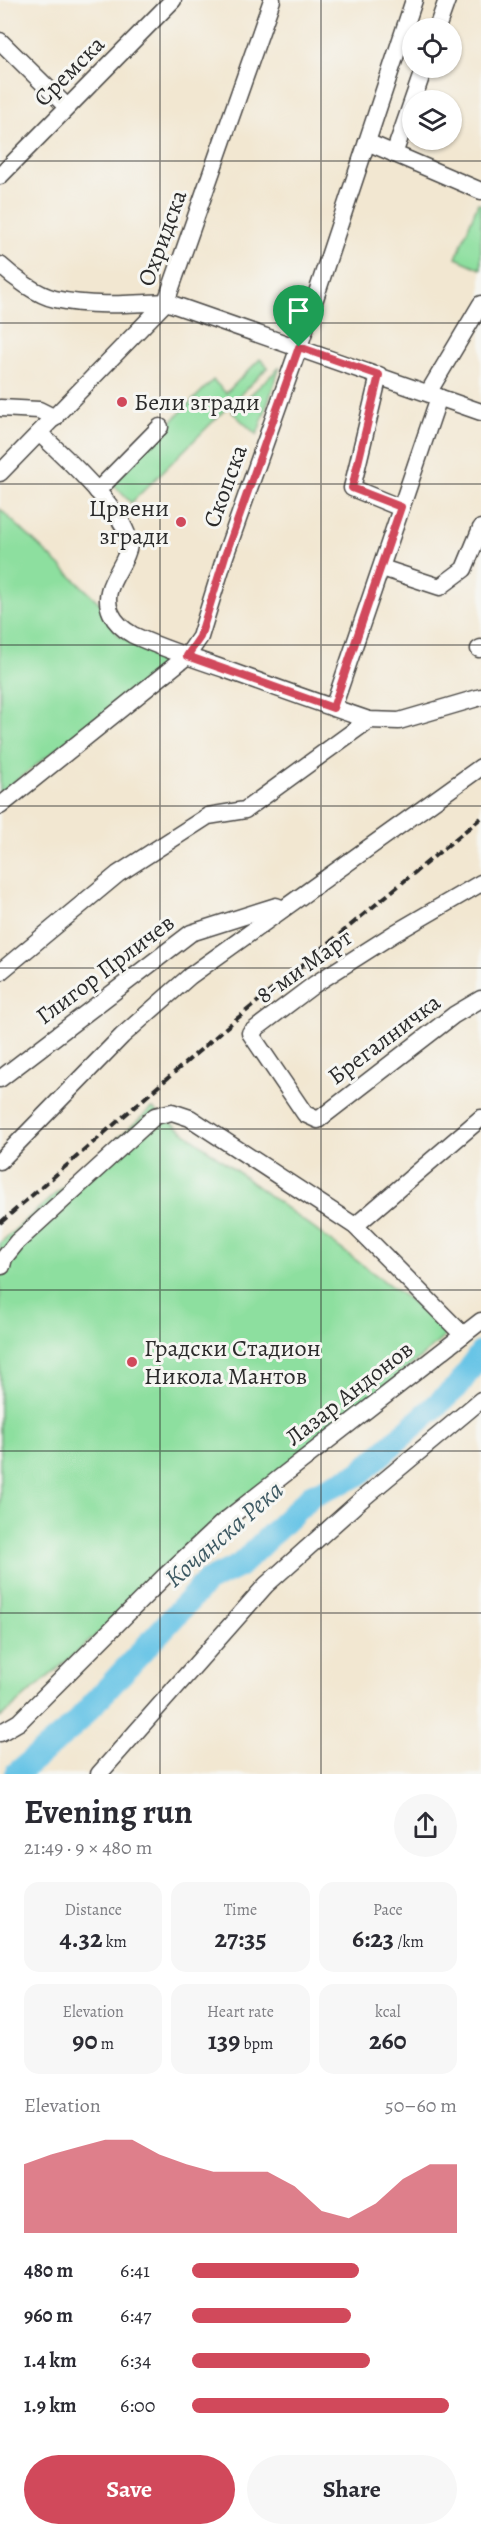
<!DOCTYPE html>
<html lang="en">
<head>
<meta charset="utf-8">
<style>
  :root { --surface:#fff; --page:#f7f7f7; --text:#2b2b33; --muted:#7c7c81; --accent:#d1495b }
  body { margin:0; font-family:Alegreya,serif; background:var(--page); color:var(--text); height:100vh; display:flex; flex-direction:column; font-size:22px; white-space:nowrap }
  * { box-sizing:border-box; margin:0 }
  p { font-size:20px; color:var(--muted) }
  .icon { flex:none; width:33px; height:33px; fill:none; stroke:currentColor; stroke-width:2; stroke-linecap:round; stroke-linejoin:round }
  .map { position:relative; height:1774px; overflow:hidden }
  .sheet { display:flex; flex-direction:column; background:var(--surface); flex:1 }
  .sheet>* { flex:none }
  .buttons { position:absolute; left:402px; top:18px; display:grid; gap:12px }
  .buttons a { display:grid; place-items:center; width:60px; height:60px; border-radius:50%; background:var(--surface); box-shadow:0 2px 4px #0004; font-size:30px }
  .pin { position:absolute; display:grid; place-items:center; width:51px; height:51px; color:#fff; margin:-62px -26px; border-radius:50% 50% 50% 0; rotate:-45deg; box-shadow:0 0 6px #0007 }
  .pin .icon { rotate:45deg }
  .round { display:grid; place-items:center; flex:none; width:63px; height:63px; border-radius:32px; background:var(--page) }
  .headline { display:flex; align-items:center; justify-content:space-between; height:102px; padding:0 24px }
  h1 { font-size:33px; font-weight:700; line-height:45px }
  .figures { display:grid; grid-template-columns:repeat(3,1fr); gap:9px; height:102px; padding:6px 24px }
  .figures div { display:grid; align-content:center; border-radius:15px; background:var(--page); text-align:center }
  .figures b { font-size:26px; font-weight:700 }
  .figures small { font-size:16px; font-weight:400 }
  .figures p { font-size:16px }
  .chart { height:168px; padding:12px 24px }
  .chart p { display:flex; justify-content:space-between }
  .chart svg { width:100%; height:108px; margin-top:6px; fill:var(--accent); opacity:.7 }
  .action { display:flex; gap:12px; margin-top:auto; padding:12px 24px }
  .action a { flex:1; height:69px; border-radius:36px; background:var(--accent); color:#fff; font-size:24px; font-weight:700; line-height:69px; text-align:center }
  .action a+a { background:var(--page); color:var(--text) }
  ul { padding:0 24px; list-style:none; font-size:20px }
  li { display:grid; grid-template-columns:96px 72px 1fr; align-items:center; height:45px }
  li i { height:15px; border-radius:8px; background:var(--accent) }
  .map>svg:first-child { display:block }
  .green { fill:#8ddf9f; stroke:#5c8565; stroke-width:1.5 }
  .lines { fill:none; stroke-linecap:round; stroke-linejoin:round }
  .river { stroke:#68c4e6; stroke-width:24 }
  .minor-casing { stroke:#494744; stroke-width:19 }
  .minor { stroke:#fff; stroke-width:16 }
  .rail { stroke:#2b2b2b; stroke-width:4; stroke-dasharray:9 4.5; stroke-linecap:butt }
  .route-casing { stroke:#fff; stroke-width:12 }
  .route { stroke:#d1495b; stroke-width:8 }
  .grid { fill:none; stroke:#2b2b2b; stroke-width:1.5; stroke-opacity:0.55 }
  .poi-dot { fill:#d1495b; stroke:#f6f6f2; stroke-width:2 }
  .labels { text-anchor:middle; dominant-baseline:central; stroke-width:6; stroke-linejoin:round; paint-order:stroke }
  .street-label { font-size:24px; fill:#2b2b2b; stroke:#f6f6f2 }
  .poi-label { font-size:24px; fill:#2b2b2b; stroke:#f6f6f2; text-anchor:start }
  .water-label { font-size:26px; font-style:italic; fill:#3d5963; stroke:#f6f6f2 }
</style>
</head>
<body>
<div class="map">
<svg width="481" height="1774" viewBox="0 0 481 1774">
  <rect width="100%" height="100%" fill="#f6f6f2"/>
  <filter id="ink" filterUnits="userSpaceOnUse"><feTurbulence type="fractalNoise" baseFrequency=".0167" numOctaves="2"/><feDisplacementMap in="SourceGraphic" scale="12" xChannelSelector="R" yChannelSelector="G"/><feConvolveMatrix kernelMatrix="1 2 1 2 8 2 1 2 1" color-interpolation-filters="sRGB"/></filter>
  <filter id="wash" filterUnits="userSpaceOnUse"><feTurbulence type="fractalNoise" baseFrequency=".008" numOctaves="4" result="noise"/><feDisplacementMap in="SourceGraphic" scale="24" xChannelSelector="R" yChannelSelector="G"/><feGaussianBlur stdDeviation="1.35" result="paint"/><feColorMatrix in="noise" values="0 0 0 0 0 0 0 0 0 0 0 0 0 0 0 0 0 1.4 0 .05"/><feComposite in="paint" operator="in"/></filter>
  <g filter="url(#wash)">
    <rect width="100%" height="100%" fill="#f2e7d1"/>
    <g class="green">
      <path d="M478 203 481 204V269L456 258Z"/>
      <path d="M260 359 268 367 131 503 111 482 213 380 226 393Z"/>
      <path d="M280 367 257 435 232 412Z"/>
      <path d="M0 509 106 609 118 635 174 659 0 793Z"/>
      <path d="M152 1108 451 1331 0 1718V1243Z"/>
    </g>
    <g class="lines">
      <path class="river" d="M16 1774 71 1728 206 1582 239 1566 311 1496 359 1474 458 1386 481 1353"/>
    </g>
  </g>
  <g filter="url(#ink)">
    <g class="lines">
      <g class="minor-casing">
        <g id="minor">
          <path d="M437 28 447 0"/>
          <path d="M0 41 67 107"/>
          <path d="M367 142 481 191"/>
          <path d="M394 154 424 68"/>
          <path d="M0 176 173 0"/>
          <path d="M0 265C13 277 37 295 55 299 91 307 129 304 166 302L481 412"/>
          <path d="M379 375 352 488 401 508"/>
          <path d="M428 393 481 304"/>
          <path d="M0 408 39 410 55 418"/>
          <path d="M39 433C60 452 132 518 129 545 126 568 99 587 111 613 115 622 124 630 133 635 163 649 196 659 227 670 274 687 321 704 369 720L399 721 481 697"/>
          <path d="M0 473 166 302 272 0"/>
          <path d="M97 491 160 427"/>
          <path d="M382 568 440 587 464 569 481 528"/>
          <path d="M479 649 481 648"/>
          <path d="M333 708 439 397"/>
          <path d="M0 806 187 656 200 637 204 624 225 556 299 347 414 0"/>
          <path d="M481 883 395 933 315 984 250 1033 305 1114 318 1120 454 1015 481 999"/>
          <path d="M0 972 118 874 208 816 245 810 369 720"/>
          <path d="M0 1079 191 933 276 906 281 908"/>
          <path d="M0 1161 122 1036 190 976 481 767"/>
          <path d="M355 1226 481 1118"/>
          <path d="M2 1266 4 1258 17 1242 155 1116 172 1112 190 1118 355 1226 463 1335 481 1321"/>
          <path d="M0 1733 19 1722 165 1576 222 1523 463 1335"/>
          <path d="M99 1774 266 1585 361 1500 481 1400"/>
        </g>
      </g>
      <use href="#minor" class="minor"/>
      <path class="rail" d="M0 1223 228 1026 481 818"/>
    </g>
  </g>
  <g class="lines" filter="url(#ink)">
    <g class="route-casing">
      <path id="route" d="M299 347 379 375 352 488 401 507 333 708 187 656 200 637 225 556Z"/>
    </g>
    <use href="#route" class="route"/>
  </g>
  <path class="grid" d="M160 0V1774M321 0V1774M0 161H481M0 323H481M0 484H481M0 645H481M0 806H481M0 968H481M0 1129H481M0 1290H481M0 1451H481M0 1613H481"/>
  <g class="poi-dot">
    <circle cx="122" cy="402" r="6"/>
    <circle cx="181" cy="522" r="6"/>
    <circle cx="132" cy="1362" r="6"/>
  </g>
  <g class="labels">
    <g class="street-label">
      <text transform="translate(69 71) rotate(-45)">Сремска</text>
      <text transform="translate(162 238) rotate(-70)">Охридска</text>
      <text transform="translate(225 486) rotate(-70)">Скопска</text>
      <text transform="translate(304 966) rotate(-35)">8-ми Март</text>
      <text transform="translate(105 969) rotate(-37)">Глигор Прличев</text>
      <text transform="translate(384 1039) rotate(-37)">Брегалничка</text>
      <text transform="translate(349 1393) rotate(-38)">Лазар Андонов</text>
    </g>
    <g class="poi-label">
      <text x="134" y="402">Бели згради</text>
      <text x="169" y="508" text-anchor="end">Црвени<tspan x="169" dy="28">згради</tspan></text>
      <text x="144" y="1348">Градски Стадион<tspan x="144" dy="28">Никола Мантов</tspan></text>
    </g>
    <g class="water-label">
      <text transform="translate(224 1534) rotate(-41)">Кочанска Река</text>
    </g>
  </g>
</svg>
<div class="buttons">
<a><svg class="icon" aria-label="locate" viewBox="0 0 24 24"><circle cx="12" cy="12" r="6"/><path d="M12 2v4M12 18v4M2 12h4M18 12h4"/></svg></a>
<a><svg class="icon" aria-label="layers" viewBox="0 0 24 24"><path d="M12 4l9 5-9 5-9-5zM3 14l9 5 9-5"/></svg></a>
</div>
<div class="pin" style="left:299px;top:347px;background:#1e9e55"><svg class="icon" aria-label="arrive" viewBox="0 0 24 24"><path d="M6 21V4h12l-3 4 3 4H6"/></svg></div>
</div>
<section class="sheet">
<div class="headline"><div><h1>Evening run</h1><p>21:49 · 9 × 480 m</p></div><a class="round"><svg class="icon" aria-label="share" viewBox="0 0 24 24"><path d="M12 15V3M7 8l5-5 5 5M5 13v7h14v-7"/></svg></a></div>
<div class="figures">
<div><p>Distance</p><b>4.32<small> km</small></b></div>
<div><p>Time</p><b>27:35</b></div>
<div><p>Pace</p><b>6:23<small> /km</small></b></div>
</div>
<div class="figures">
<div><p>Elevation</p><b>90<small> m</small></b></div>
<div><p>Heart rate</p><b>139<small> bpm</small></b></div>
<div><p>kcal</p><b>260</b></div>
</div>
<div class="chart"><p><span>Elevation</span>50–60 m</p>
<svg viewBox="0 0 160 44" preserveAspectRatio="none"><path d="M0 44V16L10 12L20 9L30 6L40 6L50 12L60 16L70 19L80 19L90 19L100 25L110 35L120 38L130 32L140 22L150 16L160 16V44z"/></svg>
</div>
<ul>
<li><b>480 m</b>6:41<i style="width:63%"></i></li>
<li><b>960 m</b>6:47<i style="width:60%"></i></li>
<li><b>1.4 km</b>6:34<i style="width:67%"></i></li>
<li><b>1.9 km</b>6:00<i style="width:97%"></i></li>
</ul>
<div class="action"><a>Save</a><a>Share</a></div>
</section>
</body>
</html>
